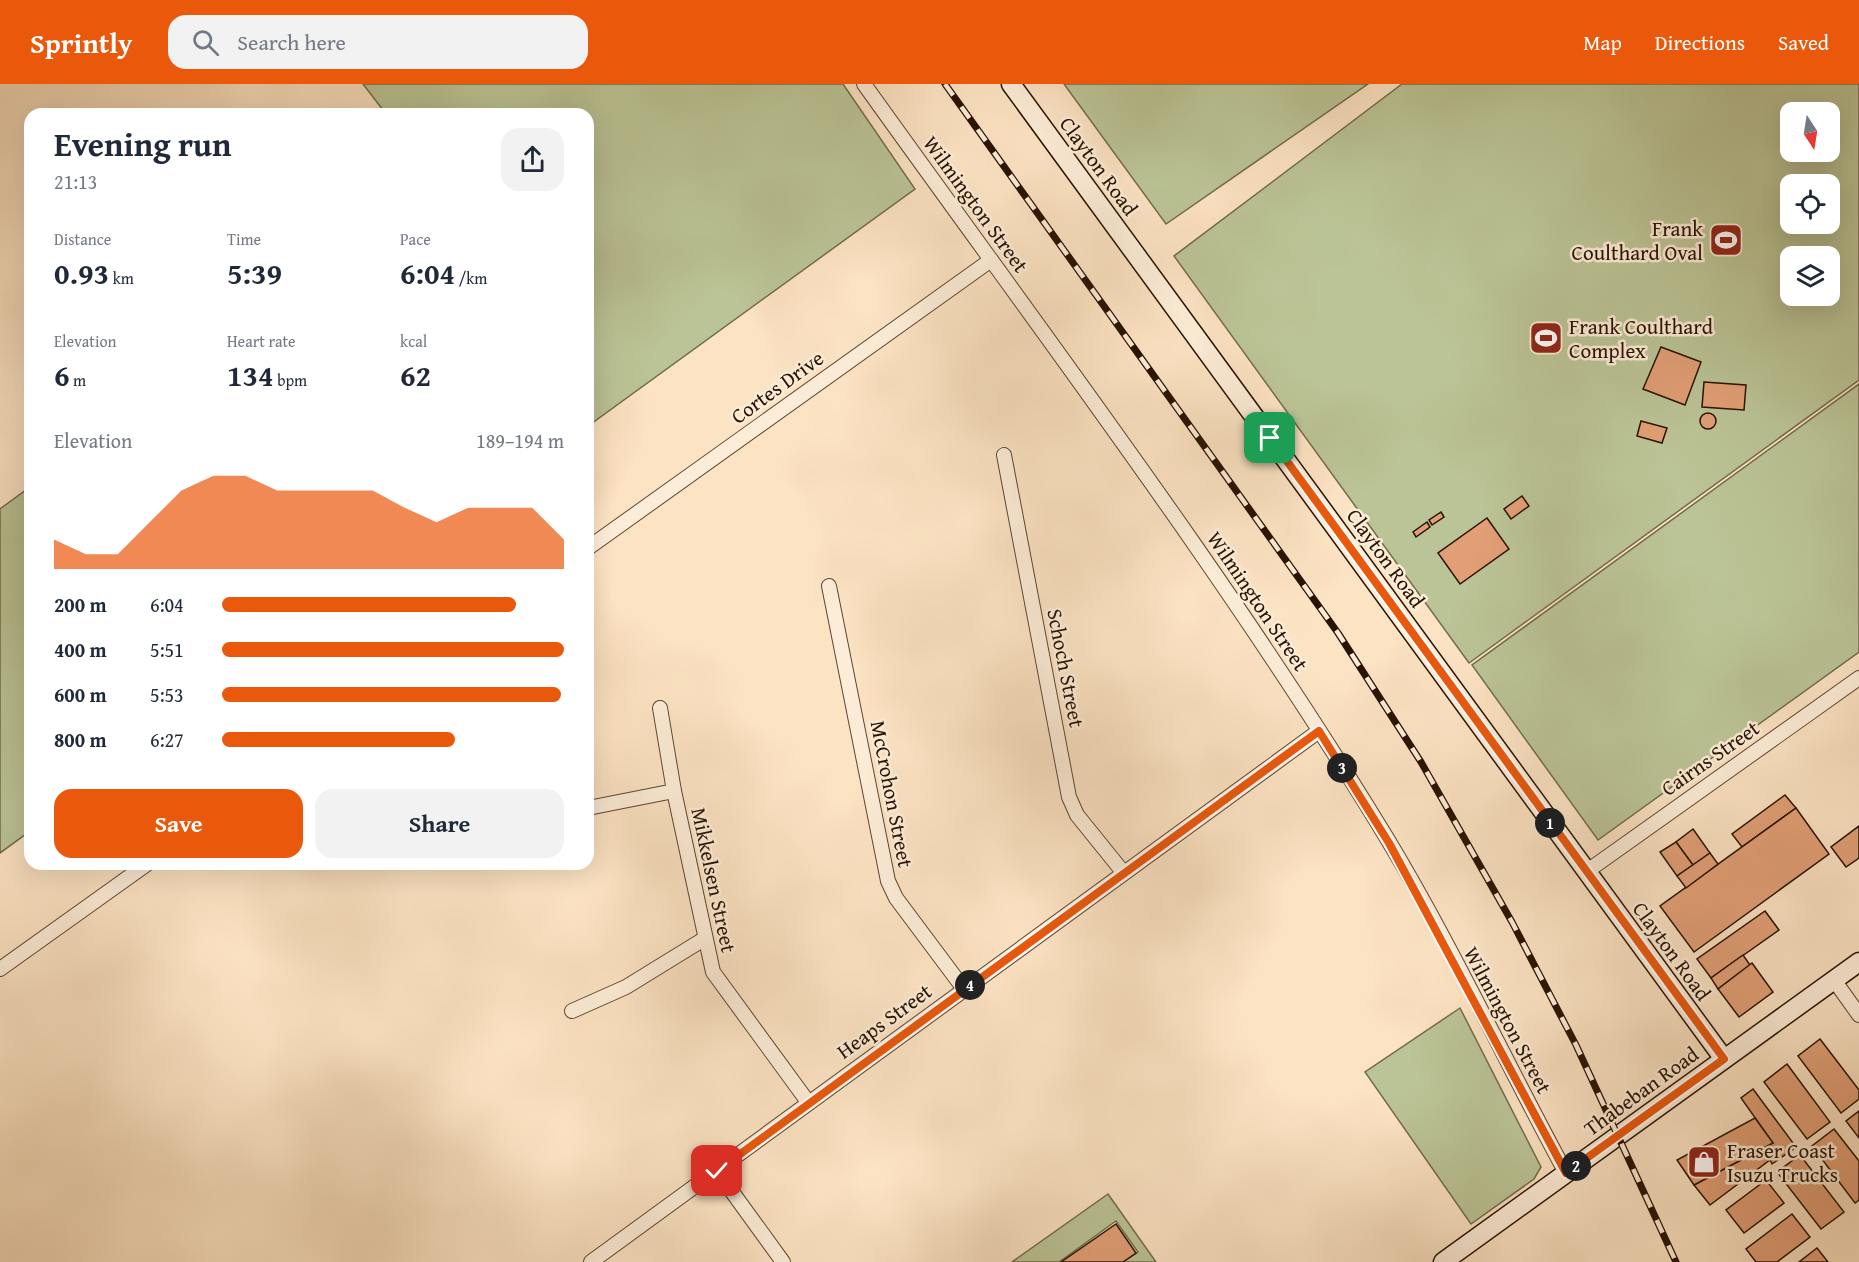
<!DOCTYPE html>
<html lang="en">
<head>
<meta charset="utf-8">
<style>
  :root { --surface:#fff; --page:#f2f2f3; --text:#1f2937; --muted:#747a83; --accent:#ea580c }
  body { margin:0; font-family:"Gentium Book Plus",serif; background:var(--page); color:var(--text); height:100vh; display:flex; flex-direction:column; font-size:22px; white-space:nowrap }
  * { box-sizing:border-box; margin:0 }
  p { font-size:20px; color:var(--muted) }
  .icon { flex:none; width:33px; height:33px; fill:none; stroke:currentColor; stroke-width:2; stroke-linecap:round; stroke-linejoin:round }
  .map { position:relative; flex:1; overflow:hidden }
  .panel { position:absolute; left:24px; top:24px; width:570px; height:762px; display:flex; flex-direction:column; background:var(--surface); border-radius:18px; box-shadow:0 6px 24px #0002 }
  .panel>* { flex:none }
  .needle { width:39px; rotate:168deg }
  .tools { position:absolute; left:1780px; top:18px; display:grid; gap:12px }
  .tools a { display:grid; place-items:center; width:60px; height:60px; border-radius:12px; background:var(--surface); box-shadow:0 6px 24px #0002; font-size:30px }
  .pin { position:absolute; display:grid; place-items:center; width:51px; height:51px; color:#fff; margin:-26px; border-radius:12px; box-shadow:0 3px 9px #0006 }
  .km { position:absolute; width:30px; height:30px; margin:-15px; border-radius:50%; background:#222; color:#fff; font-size:16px; line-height:30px; text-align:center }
  .round { display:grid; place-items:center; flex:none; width:63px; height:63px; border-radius:18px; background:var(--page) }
  .overview { display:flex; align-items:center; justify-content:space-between; height:102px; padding:0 30px }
  h1 { font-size:33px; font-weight:600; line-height:45px }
  .figures { display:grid; grid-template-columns:repeat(3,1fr); gap:9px; height:102px; padding:6px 30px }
  .figures div { display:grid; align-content:center }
  .figures b { font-size:30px; font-weight:600 }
  .figures small { font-size:16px; font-weight:400 }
  .figures p { font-size:16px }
  .chart { height:168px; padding:12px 30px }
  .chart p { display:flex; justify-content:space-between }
  .chart svg { width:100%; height:108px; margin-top:6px; fill:var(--accent); opacity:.7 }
  .primary-button { display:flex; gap:12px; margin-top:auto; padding:12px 30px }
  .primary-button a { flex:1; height:69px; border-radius:18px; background:var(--accent); color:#fff; font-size:24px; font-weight:600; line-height:69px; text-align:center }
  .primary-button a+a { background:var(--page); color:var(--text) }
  ul { padding:0 30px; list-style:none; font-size:20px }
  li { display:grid; grid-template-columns:96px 72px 1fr; align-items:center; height:45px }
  li i { height:15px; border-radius:8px; background:var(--accent) }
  header { display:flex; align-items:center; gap:36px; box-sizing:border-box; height:84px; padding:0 30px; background:var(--accent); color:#fff }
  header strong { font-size:28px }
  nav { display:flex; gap:33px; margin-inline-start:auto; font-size:21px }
  .search { width:420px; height:54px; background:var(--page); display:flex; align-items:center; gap:15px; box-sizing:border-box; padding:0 21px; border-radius:18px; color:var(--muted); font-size:22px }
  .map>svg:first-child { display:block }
  .green { fill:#bbc496; stroke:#726b4b; stroke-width:1.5; fill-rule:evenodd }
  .building { fill:#e29f76; stroke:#281200; stroke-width:1.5 }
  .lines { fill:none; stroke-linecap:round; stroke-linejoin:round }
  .street-casing { stroke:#5d4631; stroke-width:16 }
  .secondary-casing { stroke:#281200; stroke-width:21 }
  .street { stroke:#fdedd8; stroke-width:14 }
  .secondary { stroke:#fdedd8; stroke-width:18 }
  .rail-casing { stroke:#281200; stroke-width:7 }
  .rail { stroke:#fdedd8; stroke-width:4.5; stroke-dasharray:14; stroke-linecap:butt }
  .route-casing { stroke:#fff; stroke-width:12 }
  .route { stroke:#ea580c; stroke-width:8 }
  .labels { text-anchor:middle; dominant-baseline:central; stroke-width:5; stroke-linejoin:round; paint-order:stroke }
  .street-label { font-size:21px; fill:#281200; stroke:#fdedd8 }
  .poi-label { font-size:21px; fill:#281200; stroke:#fdedd8; text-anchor:start }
</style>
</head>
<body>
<header>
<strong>Sprintly</strong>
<div class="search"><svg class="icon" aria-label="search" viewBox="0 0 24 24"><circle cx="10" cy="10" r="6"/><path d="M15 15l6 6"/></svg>Search here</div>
<nav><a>Map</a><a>Directions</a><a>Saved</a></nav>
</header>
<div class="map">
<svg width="1859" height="1178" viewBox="0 0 1859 1178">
  <rect width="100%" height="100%" fill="#fce3c3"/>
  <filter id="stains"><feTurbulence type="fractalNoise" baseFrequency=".00333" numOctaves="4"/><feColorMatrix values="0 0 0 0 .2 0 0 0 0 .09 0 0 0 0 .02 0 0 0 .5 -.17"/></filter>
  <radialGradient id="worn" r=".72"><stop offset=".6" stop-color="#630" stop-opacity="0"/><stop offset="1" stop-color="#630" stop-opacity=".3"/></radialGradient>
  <g class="green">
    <path d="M363 0H843L915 105 588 342V30H386Z"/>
    <path d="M1064 0H1368L1166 140Z"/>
    <path d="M1402 0H1859V296L1469 579 1174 172ZM1791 28H1830V68H1791ZM1791 100H1830V140H1791ZM1791 172H1830V212H1791Z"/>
    <path d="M1859 300V568L1598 756 1472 581Z"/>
    <path d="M30 403V747L0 769V425Z"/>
    <path d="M1460 924 1541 1083 1534 1095 1471 1140 1365 988Z"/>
    <path d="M1108 1110 1156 1178H1123L1138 1168 1116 1137 1059 1178H1012Z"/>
  </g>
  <g class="building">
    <path d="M1661 263 1701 278 1685 321 1643 305Z"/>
    <path d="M1704 298 1746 301 1744 326 1702 323Z"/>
    <circle cx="1708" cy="337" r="8"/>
    <path d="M1641 337 1667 344 1662 359 1637 352Z"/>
    <path d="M1522 412 1529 422 1511 435 1504 425Z"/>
    <path d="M1441 428 1444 433 1432 441 1429 436Z"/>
    <path d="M1487 434 1509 465 1460 500 1438 469Z"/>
    <path d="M1427 438 1430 443 1416 453 1413 448Z"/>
    <path d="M1785 711 1796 724 1742 763 1732 750Z"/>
    <path d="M1796 724 1829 770 1694 868 1660 822Z"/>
    <path d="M1859 742V774L1846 783 1831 763Z"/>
    <path d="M1693 745 1710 769 1693 781 1676 758Z"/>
    <path d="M1676 758 1693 781 1677 792 1660 768Z"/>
    <path d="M1710 769 1718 780 1686 804 1677 792Z"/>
    <path d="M1765 827 1779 846 1711 894 1697 875Z"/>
    <path d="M1743 871 1750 881 1718 905 1711 894Z"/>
    <path d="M1752 879 1773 908 1739 933 1718 905Z"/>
    <path d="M1820 955 1859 1006V1015L1841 1029 1798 972Z"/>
    <path d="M1787 980 1830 1038 1807 1055 1764 998Z"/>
    <path d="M1753 1005 1796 1063 1772 1080 1770 1076 1710 1121 1694 1101 1773 1059 1741 1014Z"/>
    <path d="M1859 1027V1054L1846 1037Z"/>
    <path d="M1755 1034 1773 1059 1694 1101 1677 1076Z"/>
    <path d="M1834 1045 1859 1077V1116L1855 1119 1812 1062Z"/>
    <path d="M1800 1071 1844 1128 1821 1145 1777 1088Z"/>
    <path d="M1766 1096 1784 1119 1744 1149 1726 1126Z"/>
    <path d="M1792 1130 1810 1153 1777 1178H1756L1746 1165Z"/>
    <path d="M1116 1140 1136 1169 1123 1178H1061Z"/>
    <path d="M1817 1164 1828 1178H1799Z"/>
  </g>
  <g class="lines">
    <g class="street-casing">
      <g id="street">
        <path d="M864 0C1042 249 1229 494 1388 756 1453 864 1506 979 1566 1089"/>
        <path d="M1004 371 1069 713 1077 731 1123 788"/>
        <path d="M588 464 991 176"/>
        <path d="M829 502 888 797 896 814 964 905"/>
        <path d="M660 624 674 707 713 888 808 1018"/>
        <path d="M588 724 674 707"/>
        <path d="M1586 788 1859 594"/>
        <path d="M0 885 147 780"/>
        <path d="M1834 896 1859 931"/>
        <path d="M572 927 626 903 704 855"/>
        <path d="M717 1087 783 1178"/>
        <path d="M591 1178 1319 647"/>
      </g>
    </g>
    <g class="secondary-casing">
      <g id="secondary">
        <path d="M1011 0 1724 975"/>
        <path d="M1443 1178 1859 878"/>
      </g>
    </g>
    <use href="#street" class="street"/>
    <use href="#secondary" class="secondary"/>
    <g class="rail-casing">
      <path id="rail" d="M945 0 1338 549 1421 678 1512 838 1576 961 1676 1178"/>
    </g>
    <use href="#rail" class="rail"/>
  </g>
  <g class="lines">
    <g class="route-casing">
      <path id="route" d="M717 1087 1319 647 1389 759 1566 1089 1724 975 1270 354"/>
    </g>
    <use href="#route" class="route"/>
  </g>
  <defs>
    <g id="stadium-square" transform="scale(1.725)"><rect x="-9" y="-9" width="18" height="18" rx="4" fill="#8f2418" stroke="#fdedd8"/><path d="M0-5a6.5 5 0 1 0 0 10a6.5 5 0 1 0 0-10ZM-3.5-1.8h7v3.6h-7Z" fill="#fff"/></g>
    <g id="shop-square" transform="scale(1.725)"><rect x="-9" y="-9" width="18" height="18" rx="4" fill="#8f2418" stroke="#fdedd8"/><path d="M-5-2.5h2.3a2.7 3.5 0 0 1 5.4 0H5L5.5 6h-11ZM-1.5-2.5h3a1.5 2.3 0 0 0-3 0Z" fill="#fff"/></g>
  </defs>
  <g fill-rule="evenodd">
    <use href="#stadium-square" x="1726" y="156"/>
    <use href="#stadium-square" x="1546" y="254"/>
    <use href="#shop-square" x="1704" y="1078"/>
  </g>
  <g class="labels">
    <g class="street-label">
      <text transform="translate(1099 82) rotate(54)">Clayton Road</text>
      <text transform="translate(976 120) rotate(54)">Wilmington Street</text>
      <text transform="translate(777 303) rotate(-36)">Cortes Drive</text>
      <text transform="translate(1386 474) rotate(54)">Clayton Road</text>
      <text transform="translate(1258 517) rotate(56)">Wilmington Street</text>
      <text transform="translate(1066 584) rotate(79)">Schoch Street</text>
      <text transform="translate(1710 674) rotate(-35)">Cairns Street</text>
      <text transform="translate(892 710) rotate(79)">McCrohon Street</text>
      <text transform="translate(714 796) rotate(78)">Mikkelsen Street</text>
      <text transform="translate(1672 867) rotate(54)">Clayton Road</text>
      <text transform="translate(1508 936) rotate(62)">Wilmington Street</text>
      <text transform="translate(884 937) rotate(-36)">Heaps Street</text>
      <text transform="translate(1641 1007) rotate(-36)">Thabeban Road</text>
    </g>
    <g class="poi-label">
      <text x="1703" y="144" text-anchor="end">Frank<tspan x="1703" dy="24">Coulthard Oval</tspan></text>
      <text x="1569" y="242">Frank Coulthard<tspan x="1569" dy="24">Complex</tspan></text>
      <text x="1727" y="1066">Fraser Coast<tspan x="1727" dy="24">Isuzu Trucks</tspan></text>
    </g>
  </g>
  <rect width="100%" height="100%" filter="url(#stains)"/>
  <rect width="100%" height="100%" fill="url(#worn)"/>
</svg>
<div class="tools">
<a><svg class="needle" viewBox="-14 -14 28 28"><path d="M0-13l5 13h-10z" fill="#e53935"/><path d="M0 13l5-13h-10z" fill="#747a83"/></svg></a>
<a><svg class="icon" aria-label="locate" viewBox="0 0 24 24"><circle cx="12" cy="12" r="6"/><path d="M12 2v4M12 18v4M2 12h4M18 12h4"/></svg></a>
<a><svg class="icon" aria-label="layers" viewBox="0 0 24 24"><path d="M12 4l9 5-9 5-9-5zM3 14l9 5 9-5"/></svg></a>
</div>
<div class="pin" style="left:1270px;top:354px;background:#1e9e55"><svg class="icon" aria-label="arrive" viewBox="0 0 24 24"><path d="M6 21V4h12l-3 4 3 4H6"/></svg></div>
<div class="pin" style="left:717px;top:1087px;background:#d93025"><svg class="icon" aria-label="check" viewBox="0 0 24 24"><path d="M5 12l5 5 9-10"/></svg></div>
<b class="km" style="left:1550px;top:739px">1</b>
<b class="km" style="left:1576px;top:1082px">2</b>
<b class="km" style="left:1342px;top:684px">3</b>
<b class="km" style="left:970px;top:901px">4</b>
<section class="panel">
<div class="overview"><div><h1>Evening run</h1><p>21:13</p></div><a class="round"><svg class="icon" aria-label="share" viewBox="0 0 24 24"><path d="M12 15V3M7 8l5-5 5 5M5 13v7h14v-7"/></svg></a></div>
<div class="figures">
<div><p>Distance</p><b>0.93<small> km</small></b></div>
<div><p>Time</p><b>5:39</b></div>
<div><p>Pace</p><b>6:04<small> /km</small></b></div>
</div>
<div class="figures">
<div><p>Elevation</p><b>6<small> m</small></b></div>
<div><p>Heart rate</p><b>134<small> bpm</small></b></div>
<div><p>kcal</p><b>62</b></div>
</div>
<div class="chart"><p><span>Elevation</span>189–194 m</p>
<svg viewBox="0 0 160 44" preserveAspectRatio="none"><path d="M0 44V32L10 38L20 38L30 25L40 12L50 6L60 6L70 12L80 12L90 12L100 12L110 19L120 25L130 19L140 19L150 19L160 32V44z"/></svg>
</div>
<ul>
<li><b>200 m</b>6:04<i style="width:86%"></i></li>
<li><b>400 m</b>5:51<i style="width:100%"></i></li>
<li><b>600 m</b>5:53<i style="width:99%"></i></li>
<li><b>800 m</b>6:27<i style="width:68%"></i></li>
</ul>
<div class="primary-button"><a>Save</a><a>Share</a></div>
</section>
</div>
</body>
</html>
